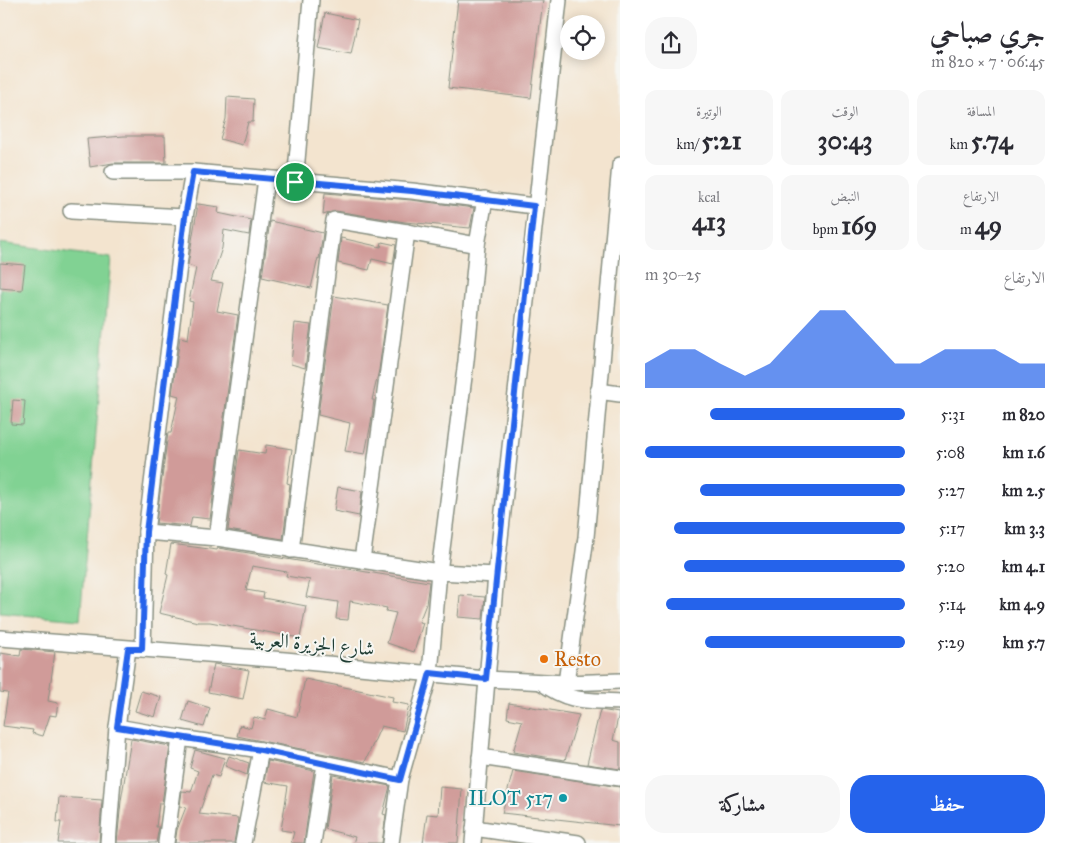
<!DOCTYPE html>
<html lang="ar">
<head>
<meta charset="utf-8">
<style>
  :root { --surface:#fff; --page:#f7f7f7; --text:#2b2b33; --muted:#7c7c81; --accent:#2563eb }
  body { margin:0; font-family:"IM FELL Great Primer",Amiri,serif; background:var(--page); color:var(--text); direction:rtl; height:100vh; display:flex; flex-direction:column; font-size:19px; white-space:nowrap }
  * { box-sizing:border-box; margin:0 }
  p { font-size:16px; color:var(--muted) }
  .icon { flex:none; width:28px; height:28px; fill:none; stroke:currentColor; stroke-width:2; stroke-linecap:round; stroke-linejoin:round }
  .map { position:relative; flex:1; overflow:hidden; direction:ltr }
  .details { display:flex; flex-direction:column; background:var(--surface); width:450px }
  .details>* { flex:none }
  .tools { position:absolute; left:560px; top:15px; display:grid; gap:10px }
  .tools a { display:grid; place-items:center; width:45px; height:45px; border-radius:50%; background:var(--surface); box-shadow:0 2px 12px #0003; font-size:25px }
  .pin { position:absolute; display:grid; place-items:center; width:42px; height:42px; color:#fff; margin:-21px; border:2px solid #fff; border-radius:50%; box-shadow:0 1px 5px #0007 }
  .round { display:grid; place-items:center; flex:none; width:52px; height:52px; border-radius:20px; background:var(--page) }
  .headline { display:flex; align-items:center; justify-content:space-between; height:85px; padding:0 25px }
  h1 { font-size:28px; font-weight:700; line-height:38px }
  .metrics { display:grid; grid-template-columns:repeat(3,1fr); gap:8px; height:85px; padding:5px 25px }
  .metrics div { display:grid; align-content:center; border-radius:12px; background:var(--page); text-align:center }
  .metrics b { font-size:25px; font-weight:700 }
  .metrics small { font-size:14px; font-weight:400 }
  .metrics p { font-size:14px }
  .chart { height:140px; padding:10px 25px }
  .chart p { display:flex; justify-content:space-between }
  .chart svg { width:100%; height:90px; margin-top:5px; fill:var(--accent); opacity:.7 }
  .button { display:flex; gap:10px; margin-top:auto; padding:10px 25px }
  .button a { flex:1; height:58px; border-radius:20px; background:var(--accent); color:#fff; font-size:20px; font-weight:700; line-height:58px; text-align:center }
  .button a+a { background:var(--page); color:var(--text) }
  ul { padding:0 25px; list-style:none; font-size:16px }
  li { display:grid; grid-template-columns:80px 60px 1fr; align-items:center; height:38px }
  li i { height:12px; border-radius:6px; background:var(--accent) }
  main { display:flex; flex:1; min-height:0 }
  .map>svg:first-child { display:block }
  .green { fill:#81d293; stroke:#508864 }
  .building { fill:#d09b99 }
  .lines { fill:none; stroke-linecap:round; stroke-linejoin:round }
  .minor-casing { stroke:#899082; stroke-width:18 }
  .minor { stroke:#fff; stroke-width:15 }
  .route-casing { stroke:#fff; stroke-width:10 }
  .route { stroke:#2563eb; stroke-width:6 }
  .food-dot { fill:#e8710a; stroke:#f6f6f2; stroke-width:2 }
  .culture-dot { fill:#0f9aa8; stroke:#f6f6f2; stroke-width:2 }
  .labels { text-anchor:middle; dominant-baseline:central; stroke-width:4; stroke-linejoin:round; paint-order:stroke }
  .street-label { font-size:20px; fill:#1f3d34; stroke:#f6f6f2 }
  .food-label { font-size:20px; fill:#c56008; stroke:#f6f6f2; text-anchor:start }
  .culture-label { font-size:20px; fill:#0d838f; stroke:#f6f6f2; text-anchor:end }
</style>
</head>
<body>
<main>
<section class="details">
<div class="headline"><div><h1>جري صباحي</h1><p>06:45 · 7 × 820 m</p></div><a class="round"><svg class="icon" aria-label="share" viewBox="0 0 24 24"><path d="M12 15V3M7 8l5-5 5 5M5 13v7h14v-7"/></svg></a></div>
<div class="metrics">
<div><p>المسافة</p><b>5.74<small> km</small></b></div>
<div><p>الوقت</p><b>30:43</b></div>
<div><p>الوتيرة</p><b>5:21<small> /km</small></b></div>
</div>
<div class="metrics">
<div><p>الارتفاع</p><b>49<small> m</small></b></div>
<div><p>النبض</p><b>169<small> bpm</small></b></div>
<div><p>kcal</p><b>413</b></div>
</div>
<div class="chart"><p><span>الارتفاع</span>25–30 m</p>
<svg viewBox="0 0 160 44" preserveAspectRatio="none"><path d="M0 44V32L10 25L20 25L30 32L40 38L50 32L60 19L70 6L80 6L90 19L100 32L110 32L120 25L130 25L140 25L150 32L160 32V44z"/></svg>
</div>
<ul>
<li><b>820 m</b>5:31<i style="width:75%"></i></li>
<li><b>1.6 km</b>5:08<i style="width:100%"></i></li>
<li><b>2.5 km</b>5:27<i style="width:79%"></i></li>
<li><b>3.3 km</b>5:17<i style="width:89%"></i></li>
<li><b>4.1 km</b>5:20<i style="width:85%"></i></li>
<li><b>4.9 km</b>5:14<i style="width:92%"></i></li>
<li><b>5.7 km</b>5:29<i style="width:77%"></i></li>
</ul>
<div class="button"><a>حفظ</a><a>مشاركة</a></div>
</section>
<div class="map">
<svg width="620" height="843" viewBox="0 0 620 843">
  <rect width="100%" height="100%" fill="#f6f6f2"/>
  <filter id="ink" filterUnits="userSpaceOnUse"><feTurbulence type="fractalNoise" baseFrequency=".02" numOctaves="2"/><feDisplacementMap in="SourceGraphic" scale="10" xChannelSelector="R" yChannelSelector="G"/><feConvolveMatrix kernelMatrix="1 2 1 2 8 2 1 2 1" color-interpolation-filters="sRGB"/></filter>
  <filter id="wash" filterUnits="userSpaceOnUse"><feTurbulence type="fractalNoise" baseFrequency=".0096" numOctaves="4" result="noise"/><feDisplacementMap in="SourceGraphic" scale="20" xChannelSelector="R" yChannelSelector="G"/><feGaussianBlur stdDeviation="1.12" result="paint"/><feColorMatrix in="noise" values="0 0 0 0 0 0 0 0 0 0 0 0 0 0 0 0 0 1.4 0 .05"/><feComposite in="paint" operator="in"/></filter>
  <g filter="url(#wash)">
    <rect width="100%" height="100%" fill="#f3e4cf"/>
    <path class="green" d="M0 243 111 258 80 620 0 613Z"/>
    <g id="blocks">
      <g class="building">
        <path d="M458 0H543L531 98 448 88Z"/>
        <path d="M325 13 358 20 351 54 318 48Z"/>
        <path d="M227 97 254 99 253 122H248L242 145 220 139 226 119Z"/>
        <path d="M124 136H165L166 163H113L90 167 87 139Z"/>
        <path d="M325 193 411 200 474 208 470 228 405 222 336 211 323 215Z"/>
        <path d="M198 204 219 207 218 213 251 220 249 235 224 230 222 248 211 281 223 283 217 311 238 315 210 519 192 517 190 526 156 523 168 433H171L179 396 172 394 180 337 188 339 193 302 189 301 196 268 188 265Z"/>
        <path d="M270 221 323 233 319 259 318 258 311 288 262 277Z"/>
        <path d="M341 238 381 247 382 242 396 245 393 264 372 259 369 270 338 263Z"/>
        <path d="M0 263 25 265 22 290 0 288Z"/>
        <path d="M334 296 388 305 379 370 372 400H374L371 423 365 454 345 451 350 423 318 415Z"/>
        <path d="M295 323 311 325 305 368 291 364Z"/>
        <path d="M13 400 25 401 23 425 11 424Z"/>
        <path d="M266 445 292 449 287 483 290 484 283 539 228 530 239 450 265 454Z"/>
        <path d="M338 487 362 491 359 516 334 511Z"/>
        <path d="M171 544 217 550 218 548 429 582 426 604 419 622 423 623 414 652 387 643 396 613 386 611 387 608 350 601 348 620 336 619 338 602 306 597 310 580 286 576 287 572 252 566 246 590 264 593 263 598 306 606 300 638 210 622H198L159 613 168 575 166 574Z"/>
        <path d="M460 595 485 597 483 619 458 617Z"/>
        <path d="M21 649 55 652 48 701 58 703 56 716 50 715 43 736 32 733 33 730 3 726 8 693 0 692V653L20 656Z"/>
        <path d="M214 664 249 670 243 699 208 692Z"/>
        <path d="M305 679 393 697 392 702 409 705 403 731 381 726 365 762 237 736 240 725 251 728 254 717 265 720 268 709 297 717Z"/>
        <path d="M141 691 161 697 155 717 135 711Z"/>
        <path d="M188 701 210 708 204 727 182 721Z"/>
        <path d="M509 703 579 715 565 760 513 752 522 721 507 718Z"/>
        <path d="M600 710 619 713 613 740 620 742V769L587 764Z"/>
        <path d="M131 739 170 746 162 803H159L156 827H159L156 843H117L121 801Z"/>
        <path d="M195 750 225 758 219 777 212 775 199 814 238 818 234 843H175L177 830 186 807 180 806 182 791 191 792 198 771 190 768Z"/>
        <path d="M229 756 249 763 247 775 225 766Z"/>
        <path d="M268 761 314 771 304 843H291L294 832 281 830 288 786 264 782Z"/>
        <path d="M513 771 620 787V826L502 813Z"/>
        <path d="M333 775 390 786 383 814 386 815 382 843H353L355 837 325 829Z"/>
        <path d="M440 787 462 789 458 843H423L427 814 438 815Z"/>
        <path d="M59 797 102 800 99 843H58L61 822H57Z"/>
      </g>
    </g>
  </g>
  <g filter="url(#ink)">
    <use href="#blocks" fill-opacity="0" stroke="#899082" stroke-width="1"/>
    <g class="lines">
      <g class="minor-casing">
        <g id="minor">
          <path d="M113 172H193"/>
          <path d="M295 183 311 0"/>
          <path d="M71 211 185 217"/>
          <path d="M598 391 620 394"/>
          <path d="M146 532 217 538 439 572 496 575"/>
          <path d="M217 538 266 179"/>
          <path d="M291 550 334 220 407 232"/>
          <path d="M362 560 407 232 477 245"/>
          <path d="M0 638 285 660 486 679 566 683 620 681"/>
          <path d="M143 649 146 532 185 217 193 172 412 191 534 206"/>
          <path d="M541 682C569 703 586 700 620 702"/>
          <path d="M566 683 586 537 620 165"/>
          <path d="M117 727 180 738"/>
          <path d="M480 757 620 778"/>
          <path d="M474 828 578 843"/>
          <path d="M108 843 117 727 128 649"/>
          <path d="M166 843 180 738 261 750 400 779"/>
          <path d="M243 843 261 750"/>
          <path d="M313 843 325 764"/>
          <path d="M391 843 400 779 430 673 439 572 466 361 477 245 485 199"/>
          <path d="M473 843 496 575 559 0"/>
        </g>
      </g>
      <use href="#minor" class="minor"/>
    </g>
  </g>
  <g class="lines" filter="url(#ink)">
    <g class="route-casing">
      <path id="route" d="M193 172 412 191 534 206 486 679 430 673 400 780 261 750 117 727 128 649H142L146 532 185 217Z"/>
    </g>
    <use href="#route" class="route"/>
  </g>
  <circle class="food-dot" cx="544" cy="659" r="5"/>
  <circle class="culture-dot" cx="563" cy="798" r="5"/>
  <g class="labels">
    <g class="street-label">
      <text transform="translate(312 643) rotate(5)">شارع الجزيرة العربية</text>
    </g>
    <g class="food-label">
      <text x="554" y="659">Resto</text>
    </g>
    <g class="culture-label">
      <text x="553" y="798">ILOT 517</text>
    </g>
  </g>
</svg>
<div class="tools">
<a><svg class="icon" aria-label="locate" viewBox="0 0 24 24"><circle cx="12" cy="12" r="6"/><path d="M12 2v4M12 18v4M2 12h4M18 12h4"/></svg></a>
</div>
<div class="pin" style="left:295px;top:182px;background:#1e9e55"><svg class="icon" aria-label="arrive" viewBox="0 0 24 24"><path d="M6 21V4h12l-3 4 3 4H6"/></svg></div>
</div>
</main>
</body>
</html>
